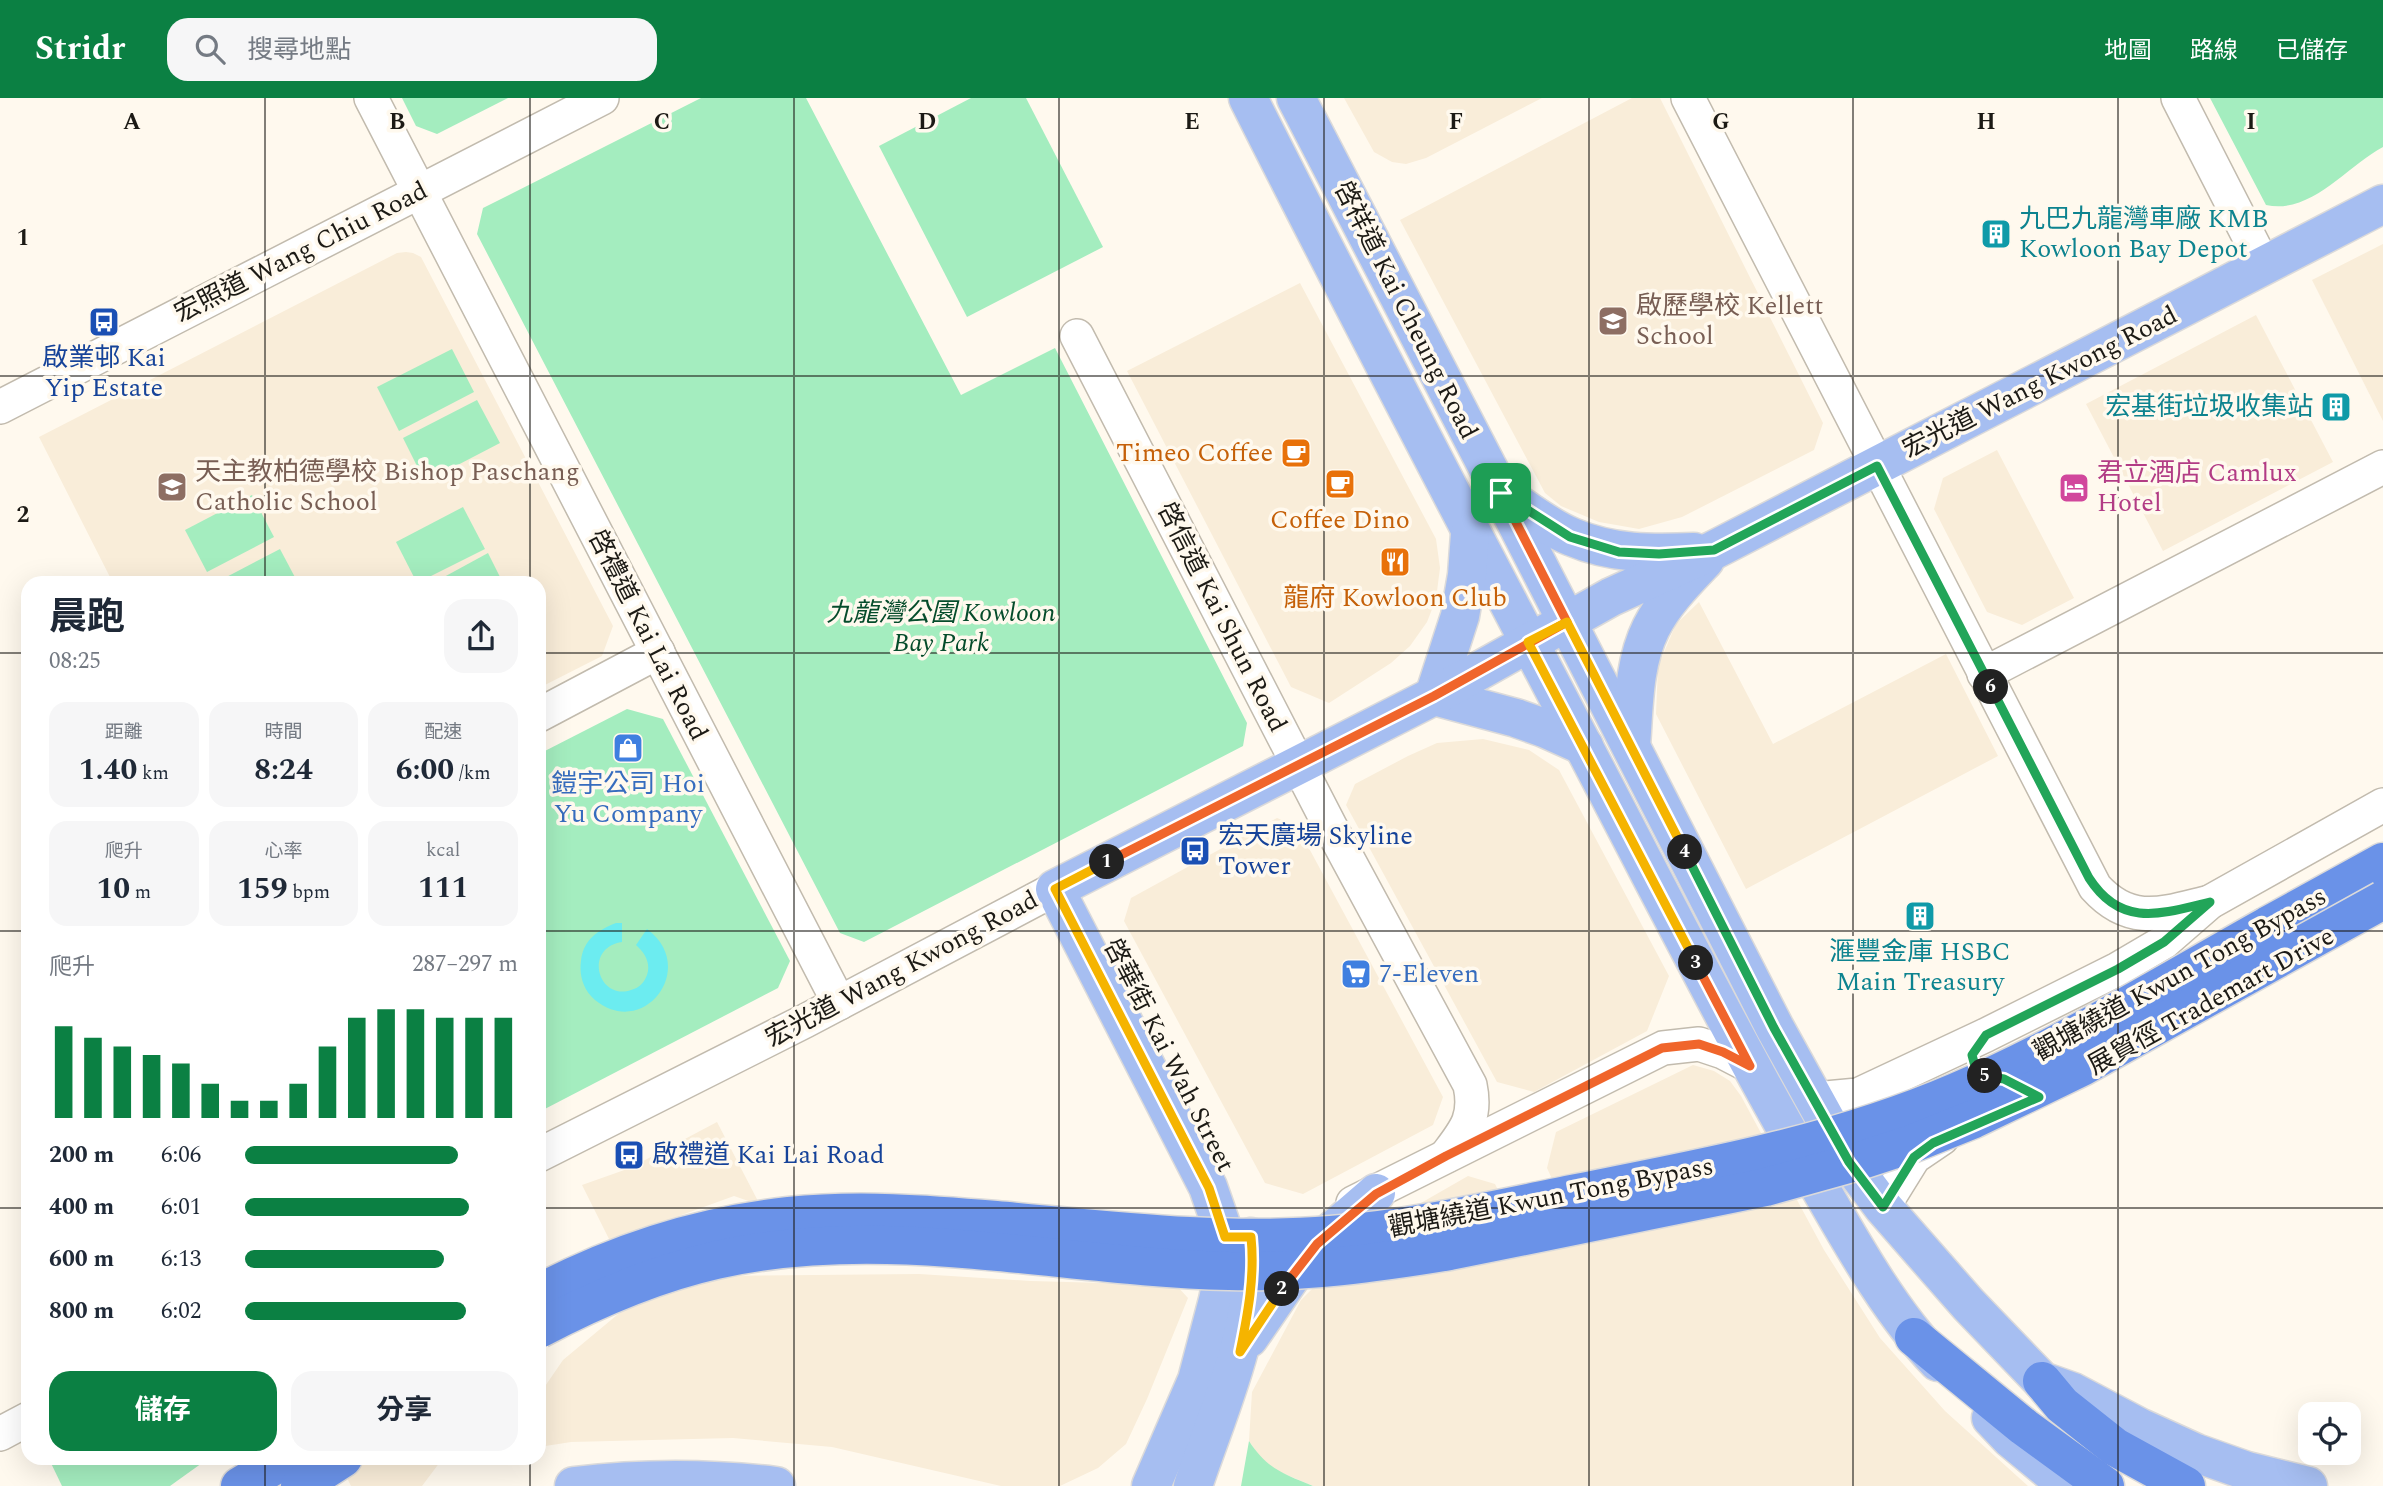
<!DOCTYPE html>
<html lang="zh-TW">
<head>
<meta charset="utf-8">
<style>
  :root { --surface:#fff; --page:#f6f6f7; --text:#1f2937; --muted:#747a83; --accent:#0b8043 }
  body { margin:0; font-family:Spectral,"Noto Sans TC",serif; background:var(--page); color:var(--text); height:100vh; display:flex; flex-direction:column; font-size:26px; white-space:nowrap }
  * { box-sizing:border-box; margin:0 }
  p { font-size:23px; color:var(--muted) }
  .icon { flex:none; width:38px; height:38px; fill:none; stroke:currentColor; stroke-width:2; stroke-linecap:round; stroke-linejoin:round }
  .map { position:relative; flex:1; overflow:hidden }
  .details { position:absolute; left:21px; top:478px; width:525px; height:889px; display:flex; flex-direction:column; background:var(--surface); border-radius:21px; box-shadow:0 7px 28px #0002 }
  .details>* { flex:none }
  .buttons { position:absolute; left:2298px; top:1304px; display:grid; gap:14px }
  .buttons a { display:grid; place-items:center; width:63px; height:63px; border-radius:14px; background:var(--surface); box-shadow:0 7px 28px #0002; font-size:35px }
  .pin { position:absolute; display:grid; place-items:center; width:60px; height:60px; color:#fff; margin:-30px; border-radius:14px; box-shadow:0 4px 10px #0006 }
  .km { position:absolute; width:35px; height:35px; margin:-18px; border-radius:50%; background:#222; color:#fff; font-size:19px; line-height:35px; text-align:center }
  .round { display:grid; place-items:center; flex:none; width:74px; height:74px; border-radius:21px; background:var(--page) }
  .summary { display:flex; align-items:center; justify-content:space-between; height:119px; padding:0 28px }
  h1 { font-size:38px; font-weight:700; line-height:52px }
  .figures { display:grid; grid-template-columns:repeat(3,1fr); gap:10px; height:119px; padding:7px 28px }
  .figures div { display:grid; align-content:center; border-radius:18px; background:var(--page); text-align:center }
  .figures b { font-size:30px; font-weight:700 }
  .figures small { font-size:19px; font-weight:400 }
  .figures p { font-size:19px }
  .chart { height:196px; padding:14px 28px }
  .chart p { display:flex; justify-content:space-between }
  .chart svg { width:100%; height:126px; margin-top:7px; stroke:var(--accent); stroke-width:6 }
  .action { display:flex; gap:14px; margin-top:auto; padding:14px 28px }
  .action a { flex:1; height:80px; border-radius:21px; background:var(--accent); color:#fff; font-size:28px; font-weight:700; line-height:80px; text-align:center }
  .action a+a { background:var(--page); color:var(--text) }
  ul { padding:0 28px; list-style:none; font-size:23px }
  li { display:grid; grid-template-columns:112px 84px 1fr; align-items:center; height:52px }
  li i { height:18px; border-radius:9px; background:var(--accent) }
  header { display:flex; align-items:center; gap:42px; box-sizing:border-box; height:98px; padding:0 35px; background:var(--accent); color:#fff }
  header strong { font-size:33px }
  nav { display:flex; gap:38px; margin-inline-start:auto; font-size:24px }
  .search { width:490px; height:63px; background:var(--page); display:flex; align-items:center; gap:18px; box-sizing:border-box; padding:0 24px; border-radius:21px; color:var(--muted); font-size:26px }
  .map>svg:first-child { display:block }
  .built { fill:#f9edd9 }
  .green { fill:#a4edbf }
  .water { fill:#6cecf0 }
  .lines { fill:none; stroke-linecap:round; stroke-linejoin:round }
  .minor-casing { stroke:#c2bbae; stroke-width:36 }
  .major-casing { stroke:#dbdada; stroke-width:41 }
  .highway-casing { stroke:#dbdada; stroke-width:41 }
  .minor { stroke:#fff; stroke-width:33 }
  .major { stroke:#a6bef1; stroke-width:38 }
  .highway { stroke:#6a92e8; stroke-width:38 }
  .highway-bridge-casing { stroke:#dbdada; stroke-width:41; stroke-linecap:butt }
  .highway-bridge { stroke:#6a92e8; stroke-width:38 }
  .split-1-casing { stroke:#fff; stroke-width:14 }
  .split-2-casing { stroke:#fff; stroke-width:14 }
  .split-3-casing { stroke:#fff; stroke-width:14 }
  .split-4-casing { stroke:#fff; stroke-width:14 }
  .split-5-casing { stroke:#fff; stroke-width:14 }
  .split-6-casing { stroke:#fff; stroke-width:14 }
  .split-7-casing { stroke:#fff; stroke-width:14 }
  .split-1 { stroke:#f0652b; stroke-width:9 }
  .split-2 { stroke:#f5b400; stroke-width:9 }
  .split-3 { stroke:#f0652b; stroke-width:9 }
  .split-4 { stroke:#f5b400; stroke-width:9 }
  .split-5 { stroke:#22a559; stroke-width:9 }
  .split-6 { stroke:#22a559; stroke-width:9 }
  .split-7 { stroke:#22a559; stroke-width:9 }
  .grid { fill:none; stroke:#1c1a15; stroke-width:2; stroke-opacity:0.55 }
  .labels { text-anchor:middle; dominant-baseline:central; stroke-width:7; stroke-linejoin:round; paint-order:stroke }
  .culture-label { font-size:26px; fill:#0d838f; stroke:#fff9ee; text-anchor:start }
  .street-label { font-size:26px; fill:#1c1a15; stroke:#fff9ee }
  .education-label { font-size:26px; fill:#785e54; stroke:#fff9ee; text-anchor:start }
  .transit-label { font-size:26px; fill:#164399; stroke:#fff9ee; text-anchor:start }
  .food-label { font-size:26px; fill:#c56008; stroke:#fff9ee }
  .hotel-label { font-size:26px; fill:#b23c85; stroke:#fff9ee; text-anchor:start }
  .park-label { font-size:26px; font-style:italic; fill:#054c2b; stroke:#fff9ee }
  .shop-label { font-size:26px; fill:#366cbe; stroke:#fff9ee }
  .grid-label { font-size:23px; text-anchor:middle; font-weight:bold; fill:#1c1a15; stroke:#fff9ee; stroke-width:7; stroke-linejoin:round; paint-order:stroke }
</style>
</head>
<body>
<header>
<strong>Stridr</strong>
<div class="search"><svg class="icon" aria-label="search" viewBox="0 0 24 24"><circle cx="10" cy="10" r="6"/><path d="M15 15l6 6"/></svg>搜尋地點</div>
<nav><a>地圖</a><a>路線</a><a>已儲存</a></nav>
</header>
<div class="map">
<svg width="2383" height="1388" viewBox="0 0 2383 1388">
  <rect width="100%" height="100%" fill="#fff9ee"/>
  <g class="built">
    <path d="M1344 0H1542L1426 60 1406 66 1392 64 1374 54Z"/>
    <path d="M1632 0H1660L1823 325 1814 352 1682 419 1639 431 1599 424 1561 408 1545 395 1400 122Z"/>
    <path d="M2383 146V323L2312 182Z"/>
    <path d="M406 154 413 155 421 159 613 528 602 558 539 590V485H113L39 339 397 155Z"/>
    <path d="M1300 185 1436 441 1440 470 1436 501 1427 524 1410 548 1391 565 1329 605 1291 589 1127 273Z"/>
    <path d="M2256 217 2333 364 2163 453 2086 306Z"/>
    <path d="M1997 352 2074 500 2022 527 1987 514 1934 411 1943 380Z"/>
    <path d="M1699 504 1773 646 1946 556 1998 658 1746 791 1656 616 1658 568 1676 526Z"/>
    <path d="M1483 641 1529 652 1559 672 1669 878 1647 933 1534 994 1497 984 1346 707 1355 686 1408 658 1437 645Z"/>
    <path d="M1277 720 1297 728 1443 999 1433 1027 1303 1096 1265 1085 1124 823 1131 800Z"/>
    <path d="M1693 967 1714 973 1730 983 1741 998 1824 1152 1880 1240 1945 1313 2028 1388H1313L1275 1372 1260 1359 1249 1343 1252 1294 1301 1202 1330 1173 1393 1121 1468 1078 1495 1086 1506 1108 1553 1083 1547 1070 1556 1034Z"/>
    <path d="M717 1024 760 1107 734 1098 610 1143 582 1087 630 1070Z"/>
    <path d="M919 1176 1031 1183 1176 1187 1188 1200 1147 1301 1126 1346 1098 1370 1060 1388H1001L832 1349 733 1340 571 1344 539 1349V1297L563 1262 617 1217 640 1202 708 1178Z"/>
    <path d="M337 1360H443L422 1388H351Z"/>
  </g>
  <g class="green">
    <path d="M402 0H508L437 36 416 28Z"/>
    <path d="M701 0H806L961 297 1055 250 1247 625 1243 648 864 844 840 835 477 136 483 110Z"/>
    <path d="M971 0H1026L1103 149 967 219 879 48Z"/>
    <path d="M2210 0H2383V49C2347 68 2311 117 2266 107Z"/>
    <path d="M452 251 474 294 399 333 377 289Z"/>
    <path d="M477 302 500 345 425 384 403 340Z"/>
    <path d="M252 397 274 439 207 474 185 432Z"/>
    <path d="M463 409 485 451 417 485 396 444Z"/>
    <path d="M280 451 298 485H215Z"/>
    <path d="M488 455 503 485H433Z"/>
    <path d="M627 611 663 621 790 863 778 890 539 1014V656Z"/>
    <path d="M1249 1343C1267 1371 1284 1376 1313 1388H1241Z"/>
    <path d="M51 1360H209L170 1388H62L49 1361Z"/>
  </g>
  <path class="water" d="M616 825H622V844C583 850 598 903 631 892 639 890 644 885 647 877 651 865 645 855 636 847L647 831C699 869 644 942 595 902 583 892 579 877 581 863 583 842 598 832 616 825Z"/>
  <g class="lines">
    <g class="minor-casing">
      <g id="minor">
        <path d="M371 0 839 905"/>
        <path d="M1688 0 2095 789C2131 829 2164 815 2210 804"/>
        <path d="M2178 0 2264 168"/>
        <path d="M1077 238 1330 728 1470 987C1477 1020 1465 1033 1446 1058"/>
        <path d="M0 309 602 0"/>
        <path d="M1984 576 2383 369"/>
        <path d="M539 617 658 554"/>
        <path d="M1815 1001 1858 997 1986 937 2118 871 2164 844 2210 804 2383 707"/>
        <path d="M539 1057 805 923 1055 791"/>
        <path d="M1353 1105 1663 950 1699 946 1723 954 1750 968"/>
        <path d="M1883 1109 1914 1059 1942 1040"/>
        <path d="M0 1336 28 1321"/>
      </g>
    </g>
    <g class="major-casing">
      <g id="major">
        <path d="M1248 0C1379 261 1517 519 1651 778 1706 883 1760 988 1820 1090 1854 1149 1891 1215 1938 1264"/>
        <path d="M1296 0 1501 395 1775 930 1849 1064 1883 1109 1968 1206 2042 1283 2073 1294 2141 1330 2196 1355 2247 1373 2308 1388"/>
        <path d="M1503 396C1524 410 1549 430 1572 439 1612 456 1652 456 1694 454"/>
        <path d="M1434 598 1460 518 1467 477 1470 436"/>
        <path d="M1434 598 1516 620 1544 630 1584 648"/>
        <path d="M1631 648C1634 610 1633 566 1651 530 1664 504 1685 483 1705 462"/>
        <path d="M1249 1240 1302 1163 1317 1146 1376 1095"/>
        <path d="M1991 1320 2010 1340 2068 1388"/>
        <path d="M574 1388C642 1380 709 1380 776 1388"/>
        <path d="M1151 1388 1197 1282 1218 1202 1225 1168V1138L1208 1089 1055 791 1434 598 1611 499 1714 452 2383 106"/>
        <path d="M1193 1388C1220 1307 1259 1227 1251 1139"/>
      </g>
    </g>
    <g class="highway-casing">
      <g id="highway">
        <path d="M2267 828 2383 764"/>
        <path d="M1914 1239 2024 1329 2105 1388"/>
        <path d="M2042 1283 2062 1307 2115 1349 2186 1388"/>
        <path d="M240 1388 287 1360"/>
        <path d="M300 1388 343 1360"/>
      </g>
    </g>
    <use href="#minor" class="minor"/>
    <use href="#major" class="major"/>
    <use href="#highway" class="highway"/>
    <g class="highway-bridge-casing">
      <g id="highway-bridge">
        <path d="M539 1195C616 1155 702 1127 789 1118 857 1111 928 1116 996 1122 1108 1132 1219 1146 1331 1137 1412 1131 1492 1112 1572 1096 1702 1070 1833 1047 1956 994 2064 948 2165 885 2267 828"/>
        <path d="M539 1231C596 1201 654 1176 716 1162 885 1124 1059 1169 1229 1173 1303 1175 1377 1165 1450 1153L1766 1089 1859 1063 1914 1045 1974 1021 2082 969 2383 802"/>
      </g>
    </g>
    <use href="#highway-bridge" class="highway-bridge"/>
  </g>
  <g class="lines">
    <g class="split-1-casing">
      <path id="split-1" d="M1107 764 1434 598 1567 524 1501 395"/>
    </g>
    <g class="split-2-casing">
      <path id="split-2" d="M1107 764 1055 791 1209 1090 1225 1139H1251C1255 1178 1248 1215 1240 1254L1282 1191"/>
    </g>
    <g class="split-3-casing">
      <path id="split-3" d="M1282 1191 1317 1146 1376 1096 1446 1058 1662 950 1699 946 1723 954 1750 968 1696 865"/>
    </g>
    <g class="split-4-casing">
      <path id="split-4" d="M1685 754 1567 524 1528 544 1696 865"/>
    </g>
    <g class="split-5-casing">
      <path id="split-5" d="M1685 754 1774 930 1849 1064 1883 1109 1914 1059 1933 1045 2039 999 2004 981 1985 978"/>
    </g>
    <g class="split-6-casing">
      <path id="split-6" d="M1985 978 1976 972 1972 957 1986 937 2118 871 2164 844 2210 804C2161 816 2121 830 2089 780L1991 589"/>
    </g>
    <g class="split-7-casing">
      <path id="split-7" d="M1501 395 1570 439 1619 454 1659 456 1714 452 1877 368 1991 589"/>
    </g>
    <use href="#split-1" class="split-1"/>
    <use href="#split-2" class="split-2"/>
    <use href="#split-3" class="split-3"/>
    <use href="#split-4" class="split-4"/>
    <use href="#split-5" class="split-5"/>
    <use href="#split-6" class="split-6"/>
    <use href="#split-7" class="split-7"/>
  </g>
  <path class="grid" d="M265 0V485M530 0V485M794 0V1388M1059 0V1388M1324 0V1388M1589 0V1388M1853 0V1388M2118 0V1388M0 278H2383M0 555H28M539 555H2383M0 833H28M539 833H2383M0 1110H28M539 1110H2383M265 1360V1388M530 1360V1388"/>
  <defs>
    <g id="building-square" transform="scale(1.575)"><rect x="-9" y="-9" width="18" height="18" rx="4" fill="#0f9aa8" stroke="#fff9ee"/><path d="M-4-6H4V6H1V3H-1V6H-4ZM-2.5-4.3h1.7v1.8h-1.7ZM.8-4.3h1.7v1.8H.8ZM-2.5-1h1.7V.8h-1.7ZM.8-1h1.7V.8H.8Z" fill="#fff"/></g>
    <g id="school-square" transform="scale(1.575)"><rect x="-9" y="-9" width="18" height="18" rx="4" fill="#8d6e63" stroke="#fff9ee"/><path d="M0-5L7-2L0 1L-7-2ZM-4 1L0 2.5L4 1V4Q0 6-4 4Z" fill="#fff"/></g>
    <g id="bus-square" transform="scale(1.575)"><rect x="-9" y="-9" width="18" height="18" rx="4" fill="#1a4fb4" stroke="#fff9ee"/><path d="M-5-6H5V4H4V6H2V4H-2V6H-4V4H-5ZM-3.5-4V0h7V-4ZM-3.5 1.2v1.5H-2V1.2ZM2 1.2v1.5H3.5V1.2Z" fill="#fff"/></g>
    <g id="cafe-square" transform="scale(1.575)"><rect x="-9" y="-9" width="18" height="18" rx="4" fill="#e8710a" stroke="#fff9ee"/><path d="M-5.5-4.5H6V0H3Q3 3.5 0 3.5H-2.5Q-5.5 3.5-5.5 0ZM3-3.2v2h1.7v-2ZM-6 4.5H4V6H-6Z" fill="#fff"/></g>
    <g id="hotel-square" transform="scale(1.575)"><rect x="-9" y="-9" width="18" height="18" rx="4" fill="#d1479c" stroke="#fff9ee"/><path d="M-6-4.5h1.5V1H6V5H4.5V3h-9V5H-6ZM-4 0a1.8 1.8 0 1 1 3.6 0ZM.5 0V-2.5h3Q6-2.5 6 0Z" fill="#fff"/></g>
    <g id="restaurant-square" transform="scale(1.575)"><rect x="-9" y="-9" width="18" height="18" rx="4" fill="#e8710a" stroke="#fff9ee"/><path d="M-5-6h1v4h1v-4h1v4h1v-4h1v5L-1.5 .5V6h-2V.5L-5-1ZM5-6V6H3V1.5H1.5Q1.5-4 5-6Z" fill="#fff"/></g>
    <g id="shop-square" transform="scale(1.575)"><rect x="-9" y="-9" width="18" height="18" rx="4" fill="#3f7fe0" stroke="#fff9ee"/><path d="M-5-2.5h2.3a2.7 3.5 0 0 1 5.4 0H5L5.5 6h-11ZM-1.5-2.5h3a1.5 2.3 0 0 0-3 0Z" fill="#fff"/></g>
    <g id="supermarket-square" transform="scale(1.575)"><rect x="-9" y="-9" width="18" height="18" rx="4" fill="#3f7fe0" stroke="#fff9ee"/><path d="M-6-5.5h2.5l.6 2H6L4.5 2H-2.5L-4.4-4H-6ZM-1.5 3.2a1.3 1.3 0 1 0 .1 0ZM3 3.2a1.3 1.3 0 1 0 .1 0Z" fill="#fff"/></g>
  </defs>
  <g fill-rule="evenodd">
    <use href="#building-square" x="1996" y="136"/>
    <use href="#school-square" x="1613" y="223"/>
    <use href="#bus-square" x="104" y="224"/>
    <use href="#building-square" x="2336" y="309"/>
    <use href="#cafe-square" x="1296" y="355"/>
    <use href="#cafe-square" x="1340" y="386"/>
    <use href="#school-square" x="172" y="389"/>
    <use href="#hotel-square" x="2074" y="390"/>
    <use href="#restaurant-square" x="1395" y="464"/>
    <use href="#shop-square" x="628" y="650"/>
    <use href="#bus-square" x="1195" y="753"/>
    <use href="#building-square" x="1920" y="818"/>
    <use href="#supermarket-square" x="1356" y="876"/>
    <use href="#bus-square" x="629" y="1057"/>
  </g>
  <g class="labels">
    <g class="culture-label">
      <text x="2019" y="121">九巴九龍灣車廠 KMB<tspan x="2019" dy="30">Kowloon Bay Depot</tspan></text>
      <text x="2313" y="309" text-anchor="end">宏基街垃圾收集站</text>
      <text x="1920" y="854" text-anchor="middle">滙豐金庫 HSBC<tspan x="1920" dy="30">Main Treasury</tspan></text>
    </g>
    <g class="street-label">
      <text transform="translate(301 154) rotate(-27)">宏照道 Wang Chiu Road</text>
      <text transform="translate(1406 212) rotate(63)">啓祥道 Kai Cheung Road</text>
      <text transform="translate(2040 284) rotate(-27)">宏光道 Wang Kwong Road</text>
      <text transform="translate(1222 519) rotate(63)">啓信道 Kai Shun Road</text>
      <text transform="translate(648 537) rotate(63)">啓禮道 Kai Lai Road</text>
      <text transform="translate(902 871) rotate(-28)">宏光道 Wang Kwong Road</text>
      <text transform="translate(2180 876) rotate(-29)">觀塘繞道 Kwun Tong Bypass</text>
      <text transform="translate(2211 903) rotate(-29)">展貿徑 Trademart Drive</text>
      <text transform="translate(1169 957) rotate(63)">啓華街 Kai Wah Street</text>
      <text transform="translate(1551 1099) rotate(-11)">觀塘繞道 Kwun Tong Bypass</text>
    </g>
    <g class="education-label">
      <text x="1636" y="208">啟歷學校 Kellett<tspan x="1636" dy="30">School</tspan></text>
      <text x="195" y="374">天主教柏德學校 Bishop Paschang<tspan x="195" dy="30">Catholic School</tspan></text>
    </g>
    <g class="transit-label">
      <text x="104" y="260" text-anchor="middle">啟業邨 Kai<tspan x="104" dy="30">Yip Estate</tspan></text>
      <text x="1218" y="738">宏天廣場 Skyline<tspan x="1218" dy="30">Tower</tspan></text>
      <text x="652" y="1057">啟禮道 Kai Lai Road</text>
    </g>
    <g class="food-label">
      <text x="1273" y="355" text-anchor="end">Timeo Coffee</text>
      <text x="1340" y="422">Coffee Dino</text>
      <text x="1395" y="500">龍府 Kowloon Club</text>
    </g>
    <g class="hotel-label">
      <text x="2097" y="375">君立酒店 Camlux<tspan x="2097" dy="30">Hotel</tspan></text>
    </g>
    <g class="park-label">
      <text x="941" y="515">九龍灣公園 Kowloon<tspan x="941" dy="30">Bay Park</tspan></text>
    </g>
    <g class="shop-label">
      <text x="628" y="686">鎧宇公司 Hoi<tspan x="628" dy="30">Yu Company</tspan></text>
      <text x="1379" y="876" text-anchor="start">7-Eleven</text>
    </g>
  </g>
  <g class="grid-label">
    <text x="132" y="31">A</text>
    <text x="397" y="31">B</text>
    <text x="662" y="31">C</text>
    <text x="927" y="31">D</text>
    <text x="1192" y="31">E</text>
    <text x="1456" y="31">F</text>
    <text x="1721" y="31">G</text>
    <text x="1986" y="31">H</text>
    <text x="2251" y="31">I</text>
    <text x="23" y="147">1</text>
    <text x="23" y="424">2</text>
  </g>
</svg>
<div class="buttons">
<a><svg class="icon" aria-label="locate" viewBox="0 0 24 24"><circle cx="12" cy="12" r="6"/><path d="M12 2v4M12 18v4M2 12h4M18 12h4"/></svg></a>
</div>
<div class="pin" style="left:1501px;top:395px;background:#1e9e55"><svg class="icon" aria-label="arrive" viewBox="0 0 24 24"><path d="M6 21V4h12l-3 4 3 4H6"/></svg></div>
<b class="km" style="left:1107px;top:764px">1</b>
<b class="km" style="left:1282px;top:1191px">2</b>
<b class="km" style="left:1696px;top:865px">3</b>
<b class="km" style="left:1685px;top:754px">4</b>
<b class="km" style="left:1985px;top:978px">5</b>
<b class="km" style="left:1991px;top:589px">6</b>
<section class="details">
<div class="summary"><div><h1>晨跑</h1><p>08:25</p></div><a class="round"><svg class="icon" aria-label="share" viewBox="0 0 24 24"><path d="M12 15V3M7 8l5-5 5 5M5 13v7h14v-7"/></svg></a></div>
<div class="figures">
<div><p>距離</p><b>1.40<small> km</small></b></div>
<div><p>時間</p><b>8:24</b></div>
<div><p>配速</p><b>6:00<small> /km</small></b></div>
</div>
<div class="figures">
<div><p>爬升</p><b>10<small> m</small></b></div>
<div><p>心率</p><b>159<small> bpm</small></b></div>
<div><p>kcal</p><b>111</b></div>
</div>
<div class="chart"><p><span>爬升</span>287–297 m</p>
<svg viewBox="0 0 160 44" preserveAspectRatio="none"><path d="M5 44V12M15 44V16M25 44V19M35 44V22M45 44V25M55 44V32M65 44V38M75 44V38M85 44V32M95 44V19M105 44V9M115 44V6M125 44V6M135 44V9M145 44V9M155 44V9"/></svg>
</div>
<ul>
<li><b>200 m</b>6:06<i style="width:78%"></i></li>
<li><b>400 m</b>6:01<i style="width:82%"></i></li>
<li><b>600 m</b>6:13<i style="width:73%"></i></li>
<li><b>800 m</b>6:02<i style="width:81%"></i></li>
</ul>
<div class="action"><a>儲存</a><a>分享</a></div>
</section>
</div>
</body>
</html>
